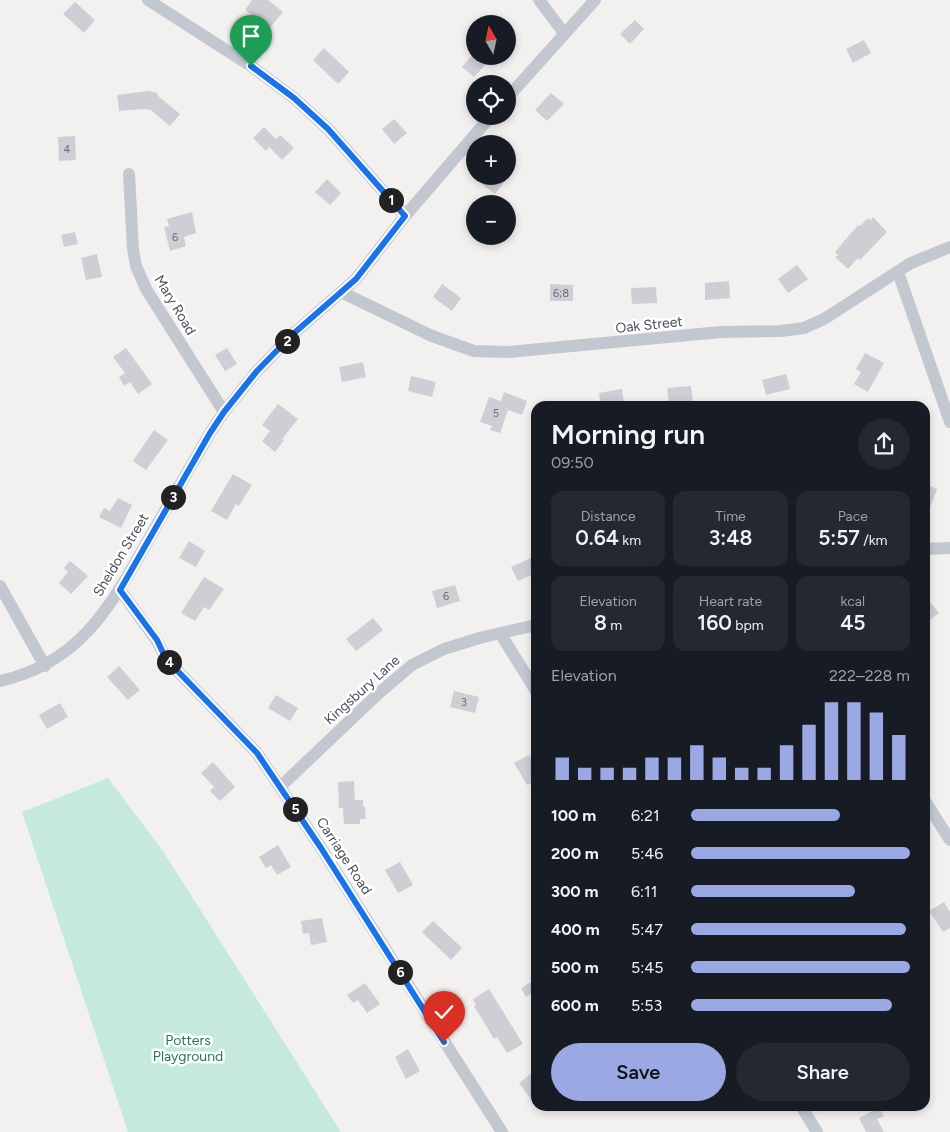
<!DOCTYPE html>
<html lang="en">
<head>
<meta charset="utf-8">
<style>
  :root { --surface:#171b24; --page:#242831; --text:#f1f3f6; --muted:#9ea1a6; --accent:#9aa8e3 }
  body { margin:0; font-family:Figtree,sans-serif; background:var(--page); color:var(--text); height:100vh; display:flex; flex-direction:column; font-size:19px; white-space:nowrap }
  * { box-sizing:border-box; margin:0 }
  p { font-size:16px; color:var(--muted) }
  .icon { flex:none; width:28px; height:28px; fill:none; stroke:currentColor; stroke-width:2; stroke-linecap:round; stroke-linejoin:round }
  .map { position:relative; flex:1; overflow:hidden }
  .details { position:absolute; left:531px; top:401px; width:399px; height:710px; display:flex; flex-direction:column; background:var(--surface); border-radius:15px; box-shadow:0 2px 8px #0003 }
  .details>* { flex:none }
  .needle { width:32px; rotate:351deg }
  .buttons { position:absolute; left:466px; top:15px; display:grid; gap:10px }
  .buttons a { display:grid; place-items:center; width:50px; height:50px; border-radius:50%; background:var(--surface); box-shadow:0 2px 8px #0003; font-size:25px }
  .pin { position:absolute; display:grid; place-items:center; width:42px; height:42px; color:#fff; margin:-51px -21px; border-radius:50% 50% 50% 0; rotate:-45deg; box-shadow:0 0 5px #0007 }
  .pin .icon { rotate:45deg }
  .km { position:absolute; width:25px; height:25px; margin:-12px; border-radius:50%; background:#222; color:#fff; font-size:14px; line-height:25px; text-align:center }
  .round { display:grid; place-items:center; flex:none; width:52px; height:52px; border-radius:26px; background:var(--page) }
  .headline { display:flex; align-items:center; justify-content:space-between; height:85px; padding:0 20px }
  h1 { font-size:28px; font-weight:600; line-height:38px }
  .figures { display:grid; grid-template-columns:repeat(3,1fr); gap:8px; height:85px; padding:5px 20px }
  .figures div { display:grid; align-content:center; border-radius:12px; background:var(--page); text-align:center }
  .figures b { font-size:21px; font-weight:600 }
  .figures small { font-size:14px; font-weight:400 }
  .figures p { font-size:14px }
  .chart { height:140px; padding:10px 20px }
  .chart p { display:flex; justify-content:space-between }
  .chart svg { width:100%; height:90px; margin-top:5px; stroke:var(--accent); stroke-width:6 }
  .primary-button { display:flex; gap:10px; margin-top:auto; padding:10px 20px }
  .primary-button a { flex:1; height:58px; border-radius:30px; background:var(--accent); color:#111; font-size:20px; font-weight:600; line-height:58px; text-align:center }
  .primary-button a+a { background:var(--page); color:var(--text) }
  ul { padding:0 20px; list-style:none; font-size:16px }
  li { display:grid; grid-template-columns:80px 60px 1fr; align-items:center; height:38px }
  li i { height:12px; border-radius:6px; background:var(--accent) }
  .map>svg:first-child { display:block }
  .green { fill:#c5eadc }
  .building { fill:#cecfd4 }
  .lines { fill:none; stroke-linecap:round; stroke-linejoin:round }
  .minor { stroke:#c3c7d0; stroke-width:12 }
  .route-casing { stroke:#fff; stroke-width:10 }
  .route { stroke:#1a73e8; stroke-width:6 }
  .labels { text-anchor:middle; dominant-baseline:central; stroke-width:5; stroke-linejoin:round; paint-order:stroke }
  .number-label { font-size:11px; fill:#6b6f79 }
  .street-label { font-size:14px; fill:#4a4f5b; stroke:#fff }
  .park-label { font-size:14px; fill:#237460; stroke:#fff }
</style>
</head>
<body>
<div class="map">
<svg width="950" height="1132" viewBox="0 0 950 1132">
  <rect width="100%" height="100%" fill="#f2f1f0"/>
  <path class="green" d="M108 778 163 851 341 1132H128L22 812Z"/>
  <g class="building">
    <path d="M252 0H268L283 12 269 29 245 10Z"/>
    <path d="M75 2 95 20 84 33 63 14Z"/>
    <path d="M635 20 644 29 630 44 620 34Z"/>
    <path d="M864 40 871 53 853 63 846 49Z"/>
    <path d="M324 48 349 72 338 84 313 60Z"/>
    <path d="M471 56H493L474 77 462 67Z"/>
    <path d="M148 91 158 93 157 95 180 114 170 126 151 110 143 109 119 111 117 95Z"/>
    <path d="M551 93 564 104 547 121 535 110Z"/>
    <path d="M394 119 407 133 394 144 382 129Z"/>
    <path d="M264 127 276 139 280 135 294 148 282 160 269 147 266 151 253 138Z"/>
    <path d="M75 136 76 160 59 161 58 137Z"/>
    <path d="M488 176H509L495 194 482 184Z"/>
    <path d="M327 179 341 193 330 205 315 192Z"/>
    <path d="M192 212 196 233 184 237 186 246 170 251 164 227 169 226 167 219Z"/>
    <path d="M873 217 887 232 860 260 858 258 848 269 835 257 838 255 835 252 858 225 860 226 868 218 871 220Z"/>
    <path d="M75 232 78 244 64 247 61 235Z"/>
    <path d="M97 254 102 277 86 280 81 258Z"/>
    <path d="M797 265 808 279 788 293 778 279Z"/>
    <path d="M729 281 730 298 705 300V283Z"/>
    <path d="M442 284 461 298 452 311 433 297Z"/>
    <path d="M550 284 573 285V301H550Z"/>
    <path d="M656 287 657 303 632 304 631 288Z"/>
    <path d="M126 348 152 384 138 394 130 382 124 386 119 377 125 373 113 357Z"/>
    <path d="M227 348 237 364 225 371 215 355Z"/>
    <path d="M865 353 884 363 868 392 854 384 861 372 856 369Z"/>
    <path d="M363 362 366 377 342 382 339 367Z"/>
    <path d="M786 374 790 389 766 395 762 380Z"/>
    <path d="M411 376 436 382 432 397 408 391Z"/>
    <path d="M691 386 693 401 669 404 667 388Z"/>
    <path d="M622 389 624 403 601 406 599 393Z"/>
    <path d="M504 392 527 401 522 415 508 410 500 433 490 430 492 426 480 422 489 397 501 401Z"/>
    <path d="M278 404 298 419 282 439 284 440 275 452 262 441 270 431 262 425Z"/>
    <path d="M154 430 168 440 146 470 133 461Z"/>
    <path d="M233 474 252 485 239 506 236 504 227 520 211 511Z"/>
    <path d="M925 484 937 489 926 518H925Z"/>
    <path d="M118 498 132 505 121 528 99 517 104 508 110 511Z"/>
    <path d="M189 541 205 551 196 567 179 558Z"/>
    <path d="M533 557 536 563V573L518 581 511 567Z"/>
    <path d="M70 561 88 576 71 594 59 583 68 572 64 568Z"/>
    <path d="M204 577 224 589 209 610 204 607 195 621 181 613Z"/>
    <path d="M455 585 460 601 437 608 432 591Z"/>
    <path d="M925 596 939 613 930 620 925 614Z"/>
    <path d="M373 618 383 630 356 651 346 639Z"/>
    <path d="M119 666 140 690 128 700 107 677Z"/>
    <path d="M454 691 479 697 475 713 450 707Z"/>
    <path d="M276 695 298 708 290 721 268 708Z"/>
    <path d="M60 703 68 717 47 729 39 715Z"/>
    <path d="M529 755 536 768V780L527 785 514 763Z"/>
    <path d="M213 762 235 787 220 801 210 791 214 787 201 773Z"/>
    <path d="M354 781 355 800H363V807L365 806 366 819H360V824H344L343 808H339L338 782Z"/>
    <path d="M278 845 291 867 277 875 271 865 266 868 259 857Z"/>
    <path d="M400 862 413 885 398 893 385 870Z"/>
    <path d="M944 902 950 912V928L943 932 929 911Z"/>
    <path d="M322 918 327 942 311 945 309 933 303 934 301 921Z"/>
    <path d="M433 921 462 948 451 960 422 932Z"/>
    <path d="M531 982 536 991 526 997 521 988Z"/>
    <path d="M365 983 380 1004 367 1013 358 1000 353 1003 347 995Z"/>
    <path d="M489 989 523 1044 507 1053 497 1037 494 1039 474 1006 476 1005 473 999Z"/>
    <path d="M408 1049 420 1071 406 1079 395 1057Z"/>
    <path d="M536 1070V1106L519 1083Z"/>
    <path d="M879 1108 884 1116 877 1119 884 1132H866L859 1118Z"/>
  </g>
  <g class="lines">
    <g class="minor">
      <path d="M148 0 251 66 294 98 328 129 405 216"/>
      <path d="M539 0 564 33"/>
      <path d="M508 97 595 0"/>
      <path d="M129 174 133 249 136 266 146 289 224 412"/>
      <path d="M898 272 950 422"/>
      <path d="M341 292 432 336 474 351 508 352 721 332 781 331 804 328 824 319 911 263 950 247"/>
      <path d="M925 549 950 548"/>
      <path d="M0 586 45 666"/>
      <path d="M120 590 157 641 166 659 257 753 321 848 502 1132"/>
      <path d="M500 633 536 691"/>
      <path d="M0 681C81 663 111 605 149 539 169 503 190 468 210 433L224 412 257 371 293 334 356 279 405 216 491 116"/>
      <path d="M280 787 379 693 412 665 444 649 483 637 536 625"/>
      <path d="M925 801 950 840"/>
      <path d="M801 1106 817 1132"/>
    </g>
  </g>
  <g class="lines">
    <g class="route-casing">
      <path id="route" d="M251 66 294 98 328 129 405 216 356 279 293 334 257 371 224 412 210 433 120 590 157 640 166 659 257 753 321 848 444 1042"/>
    </g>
    <use href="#route" class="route"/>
  </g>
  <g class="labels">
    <g class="number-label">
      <text x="67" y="149">4</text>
      <text x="175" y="237">6</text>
      <text x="561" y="293">6;8</text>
      <text x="496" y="413">5</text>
      <text x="446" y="596">6</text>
      <text x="464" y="702">3</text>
    </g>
    <g class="street-label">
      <text transform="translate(175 305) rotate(59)">Mary Road</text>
      <text transform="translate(649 325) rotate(-6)">Oak Street</text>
      <text transform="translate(121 555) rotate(-59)">Sheldon Street</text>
      <text transform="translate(362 690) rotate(-42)">Kingsbury Lane</text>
      <text transform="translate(344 856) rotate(57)">Carriage Road</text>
    </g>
    <g class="park-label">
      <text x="188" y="1040">Potters<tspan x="188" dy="16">Playground</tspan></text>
    </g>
  </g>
</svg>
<div class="buttons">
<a><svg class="needle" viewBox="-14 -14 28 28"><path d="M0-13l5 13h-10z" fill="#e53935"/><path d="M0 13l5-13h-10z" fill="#9ea1a6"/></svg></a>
<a><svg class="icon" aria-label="locate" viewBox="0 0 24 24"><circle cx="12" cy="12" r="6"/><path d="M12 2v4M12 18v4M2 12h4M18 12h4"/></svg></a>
<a>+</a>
<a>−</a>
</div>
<div class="pin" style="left:251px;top:66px;background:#1e9e55"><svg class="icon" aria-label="arrive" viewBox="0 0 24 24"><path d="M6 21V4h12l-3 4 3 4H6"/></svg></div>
<div class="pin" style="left:444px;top:1042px;background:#d93025"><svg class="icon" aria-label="check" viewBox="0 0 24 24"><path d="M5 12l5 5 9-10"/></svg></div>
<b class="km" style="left:391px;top:200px">1</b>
<b class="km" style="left:287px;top:341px">2</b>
<b class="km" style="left:173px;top:497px">3</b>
<b class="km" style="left:169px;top:662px">4</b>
<b class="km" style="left:295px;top:809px">5</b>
<b class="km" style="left:400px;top:972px">6</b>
<section class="details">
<div class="headline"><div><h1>Morning run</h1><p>09:50</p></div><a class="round"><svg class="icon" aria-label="share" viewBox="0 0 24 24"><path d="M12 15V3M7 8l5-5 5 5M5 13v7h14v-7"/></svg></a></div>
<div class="figures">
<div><p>Distance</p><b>0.64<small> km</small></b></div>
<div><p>Time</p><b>3:48</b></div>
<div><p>Pace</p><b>5:57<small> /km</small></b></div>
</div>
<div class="figures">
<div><p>Elevation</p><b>8<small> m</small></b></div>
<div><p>Heart rate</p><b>160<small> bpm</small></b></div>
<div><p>kcal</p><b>45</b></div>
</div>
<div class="chart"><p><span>Elevation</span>222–228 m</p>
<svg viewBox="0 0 160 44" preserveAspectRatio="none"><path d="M5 44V33M15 44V38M25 44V38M35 44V38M45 44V33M55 44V33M65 44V27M75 44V33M85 44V38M95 44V38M105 44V27M115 44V17M125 44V6M135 44V6M145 44V11M155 44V22"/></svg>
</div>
<ul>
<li><b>100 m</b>6:21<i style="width:68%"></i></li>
<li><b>200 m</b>5:46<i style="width:100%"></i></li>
<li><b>300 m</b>6:11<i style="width:75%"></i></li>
<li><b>400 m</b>5:47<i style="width:98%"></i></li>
<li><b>500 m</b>5:45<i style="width:100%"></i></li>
<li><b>600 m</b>5:53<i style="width:92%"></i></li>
</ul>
<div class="primary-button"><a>Save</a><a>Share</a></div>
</section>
</div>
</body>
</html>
